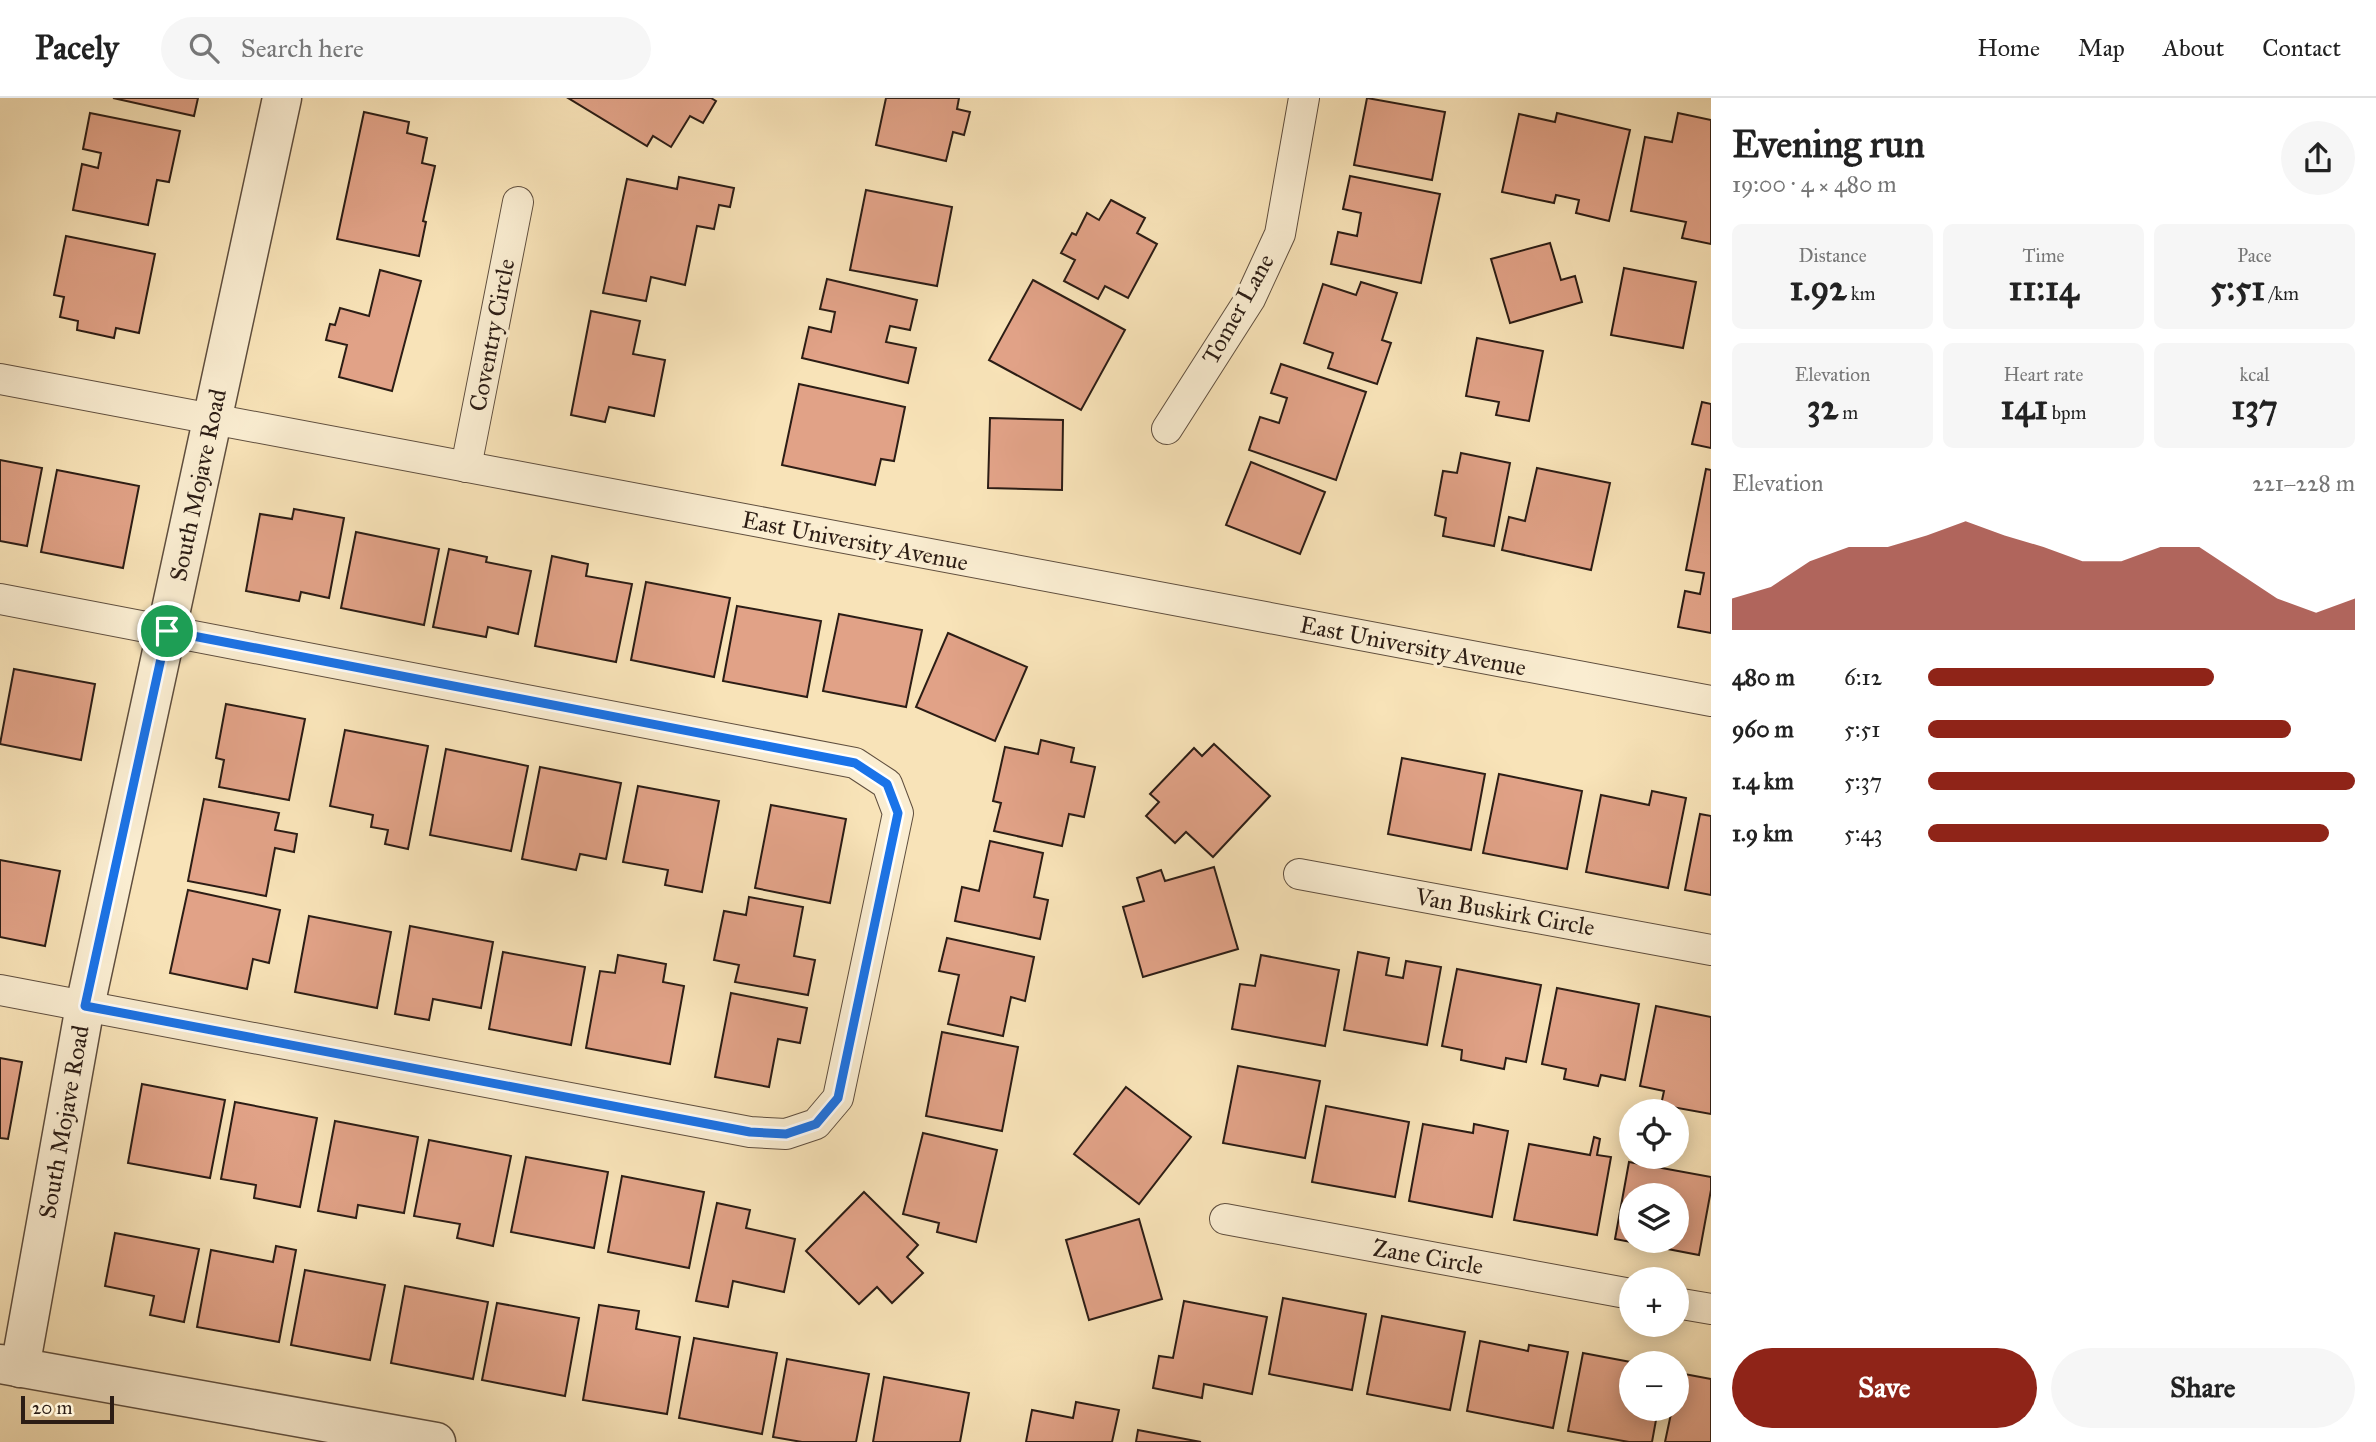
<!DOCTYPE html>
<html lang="en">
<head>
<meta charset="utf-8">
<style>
  :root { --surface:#fff; --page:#f6f6f6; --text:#222; --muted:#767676; --line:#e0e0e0; --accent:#8f2418 }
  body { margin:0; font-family:"IM FELL Great Primer",serif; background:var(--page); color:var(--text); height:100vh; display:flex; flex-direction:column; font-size:26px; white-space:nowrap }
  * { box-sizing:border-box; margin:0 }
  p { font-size:23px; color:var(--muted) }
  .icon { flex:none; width:38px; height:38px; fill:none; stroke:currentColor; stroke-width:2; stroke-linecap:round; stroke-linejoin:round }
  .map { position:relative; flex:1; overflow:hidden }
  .panel { display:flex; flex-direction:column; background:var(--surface); width:665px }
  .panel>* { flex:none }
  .buttons { position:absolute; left:1619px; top:1001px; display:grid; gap:14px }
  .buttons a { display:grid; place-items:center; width:70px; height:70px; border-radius:50%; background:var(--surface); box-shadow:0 4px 18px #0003; font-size:35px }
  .scale { position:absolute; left:21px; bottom:18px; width:93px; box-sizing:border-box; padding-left:7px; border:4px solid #2c1d15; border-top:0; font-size:19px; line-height:24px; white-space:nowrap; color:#2c1d15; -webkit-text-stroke:5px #faedd1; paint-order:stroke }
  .pin { position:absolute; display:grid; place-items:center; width:60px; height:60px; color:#fff; margin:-30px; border:4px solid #fff; border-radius:50%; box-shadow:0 2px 7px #0007 }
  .round { display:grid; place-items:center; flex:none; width:74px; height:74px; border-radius:37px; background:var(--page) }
  .overview { display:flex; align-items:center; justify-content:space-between; height:119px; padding:0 21px }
  h1 { font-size:38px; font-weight:700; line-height:52px }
  .figures { display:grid; grid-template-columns:repeat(3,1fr); gap:10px; height:119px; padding:7px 21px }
  .figures div { display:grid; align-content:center; border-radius:10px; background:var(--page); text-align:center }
  .figures b { font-size:35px; font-weight:700 }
  .figures small { font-size:19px; font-weight:400 }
  .figures p { font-size:19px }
  .chart { height:196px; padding:14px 21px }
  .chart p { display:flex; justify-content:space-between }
  .chart svg { width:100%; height:126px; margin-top:7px; fill:var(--accent); opacity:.7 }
  .cta { display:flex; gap:14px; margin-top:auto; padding:14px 21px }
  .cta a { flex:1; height:80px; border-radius:42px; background:var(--accent); color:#fff; font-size:28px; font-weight:700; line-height:80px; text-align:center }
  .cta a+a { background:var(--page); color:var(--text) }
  ul { padding:0 21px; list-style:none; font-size:23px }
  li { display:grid; grid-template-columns:112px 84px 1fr; align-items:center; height:52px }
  li i { height:18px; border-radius:9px; background:var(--accent) }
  header { display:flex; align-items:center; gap:42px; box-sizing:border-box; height:98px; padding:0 35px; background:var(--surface); border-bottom:2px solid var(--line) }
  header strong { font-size:33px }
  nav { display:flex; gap:38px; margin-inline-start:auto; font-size:24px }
  .search { width:490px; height:63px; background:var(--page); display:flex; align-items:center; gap:18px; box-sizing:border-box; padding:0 24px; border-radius:38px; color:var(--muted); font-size:26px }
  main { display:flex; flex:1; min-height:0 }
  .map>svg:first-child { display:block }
  .building { fill:#e1a287; stroke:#2c1d15; stroke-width:2; fill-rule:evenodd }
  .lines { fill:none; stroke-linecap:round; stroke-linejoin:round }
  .minor-casing { stroke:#5f4e3e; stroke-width:32 }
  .tertiary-casing { stroke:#5f4e3e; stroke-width:41 }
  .minor { stroke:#faedd1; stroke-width:30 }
  .tertiary { stroke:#faedd1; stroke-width:38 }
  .route-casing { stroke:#fff; stroke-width:14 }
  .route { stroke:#1a73e8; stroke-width:9 }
  .labels { text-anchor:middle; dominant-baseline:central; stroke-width:7; stroke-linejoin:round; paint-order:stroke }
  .street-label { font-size:24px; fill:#2c1d15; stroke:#faedd1 }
</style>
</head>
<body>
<header>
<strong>Pacely</strong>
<div class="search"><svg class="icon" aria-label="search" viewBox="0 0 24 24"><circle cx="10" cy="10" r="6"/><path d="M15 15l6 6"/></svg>Search here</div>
<nav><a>Home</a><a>Map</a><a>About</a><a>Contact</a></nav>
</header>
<main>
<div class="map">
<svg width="1711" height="1344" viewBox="0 0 1711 1344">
  <rect width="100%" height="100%" fill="#f8e3b8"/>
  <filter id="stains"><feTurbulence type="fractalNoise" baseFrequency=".00286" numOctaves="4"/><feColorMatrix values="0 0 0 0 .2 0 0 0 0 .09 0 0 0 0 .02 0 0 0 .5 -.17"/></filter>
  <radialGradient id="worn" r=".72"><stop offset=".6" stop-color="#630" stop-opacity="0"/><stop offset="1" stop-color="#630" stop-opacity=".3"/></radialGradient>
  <g class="building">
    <path d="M113 0H198L194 18Z"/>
    <path d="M568 0H711L716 3 703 25 690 18 671 49 653 38 647 48Z"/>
    <path d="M886 0H959L957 11 970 14 964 37 953 34 946 63 876 47Z"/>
    <path d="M1367 0 1445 14 1432 82 1354 67Z"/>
    <path d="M364 14 409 24 407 35 427 40 422 65 435 68 423 123 426 124 419 158 337 141Z"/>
    <path d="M90 15 180 33 169 84 157 82 148 127 73 112 82 66 98 70 101 55 83 51Z"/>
    <path d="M1557 15 1630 32 1609 123 1576 115 1579 102 1556 97 1554 105 1502 94 1519 16 1555 24Z"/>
    <path d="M1678 15 1711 22V146L1682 140 1686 124 1631 113 1645 39 1672 44Z"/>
    <path d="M1350 78 1440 96 1421 185 1331 166 1338 134 1357 138 1361 115 1343 111Z"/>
    <path d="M679 79 734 90 730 109 719 107 714 131 697 128 685 187 651 179 646 203 603 195 627 81 677 91Z"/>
    <path d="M866 92 952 109 937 188 850 172Z"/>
    <path d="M1111 102 1145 120 1137 135 1157 146 1128 200 1105 188 1098 201 1064 183 1075 162 1061 155 1072 135 1076 137 1087 115 1099 122Z"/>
    <path d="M66 138 155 156 139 235 116 230 114 240 77 232 78 223 60 219 64 199 54 197Z"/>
    <path d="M1550 145 1561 182 1575 178 1582 204 1510 225 1491 161Z"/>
    <path d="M1624 170 1696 184 1683 250 1611 237Z"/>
    <path d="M380 172 421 183 392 293 339 279 347 247 326 242 330 226 335 227 340 210 369 218Z"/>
    <path d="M827 181 917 202 910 232 890 228 886 244 916 250 908 285 802 260 809 229 831 234 835 214 820 211Z"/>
    <path d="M1033 182 1125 232 1081 312 989 262Z"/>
    <path d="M1361 184 1397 195 1382 242 1391 245 1377 286 1328 270 1333 255 1304 245 1323 186 1356 197Z"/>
    <path d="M591 213 640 223 633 256 665 262 654 318 609 309 605 324 571 317Z"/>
    <path d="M1477 240 1543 253 1529 323 1496 317 1499 304 1466 298Z"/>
    <path d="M1281 266 1366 294 1336 382 1249 352 1260 319 1279 325 1287 300 1271 295Z"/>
    <path d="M799 286 905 309 894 363 881 361 875 387 782 367Z"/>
    <path d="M1702 304 1711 306V350L1692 346Z"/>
    <path d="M990 320 1063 322 1062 392 988 390Z"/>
    <path d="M1461 355 1510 365 1494 448 1443 438 1446 420 1435 417 1443 373 1457 375Z"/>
    <path d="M0 362 42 370 27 448 0 443Z"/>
    <path d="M1251 364 1325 394 1300 456 1226 427Z"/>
    <path d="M1537 370 1610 385 1591 472 1502 452 1509 419 1525 423Z"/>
    <path d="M1706 371 1711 372V535L1678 529 1685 493 1700 496 1704 475 1686 472Z"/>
    <path d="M57 372 139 388 123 470 41 454Z"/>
    <path d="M294 411 344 420 329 500 301 494 299 503 246 493 260 416 292 421Z"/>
    <path d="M356 434 439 451 424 527 341 510Z"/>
    <path d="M449 451 487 459 486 464 531 473 518 536 488 529 486 539 433 529Z"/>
    <path d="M552 458 588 466 586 478 632 486 616 564 535 548Z"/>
    <path d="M646 484 730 500 714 579 631 562Z"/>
    <path d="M737 508 821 523 807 599 723 583Z"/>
    <path d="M839 516 922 532 906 609 823 593Z"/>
    <path d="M948 535 1027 569 995 643 916 609Z"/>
    <path d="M14 571 95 586 81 662 0 646Z"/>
    <path d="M226 606 305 621 289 702 219 689 224 662 216 660Z"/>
    <path d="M345 632 428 648 408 751 385 746 388 732 371 729 373 717 330 708Z"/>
    <path d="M1041 642 1074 650 1071 664 1095 669 1084 719 1069 716 1062 748 994 733 1001 705 993 703 1005 649 1038 656Z"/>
    <path d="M1214 646 1270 698 1213 759 1186 734 1175 745 1146 718 1159 704 1150 696 1194 650 1202 658Z"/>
    <path d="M446 651 528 668 511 753 430 737Z"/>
    <path d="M1402 660 1485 676 1471 752 1388 736Z"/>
    <path d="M540 669 621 685 606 761 580 756 576 772 522 761Z"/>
    <path d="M1499 676 1582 693 1567 771 1483 755Z"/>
    <path d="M638 688 719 703 702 794 665 787 668 772 623 764Z"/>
    <path d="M1652 693 1686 700 1668 790 1586 774 1601 697 1649 707Z"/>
    <path d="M204 701 279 715 275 732 297 736 294 754 275 750 266 798 188 783Z"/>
    <path d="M771 707 846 721 830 805 755 790Z"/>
    <path d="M1700 716 1711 718V797L1685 792Z"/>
    <path d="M990 743 1043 755 1034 799 1048 802 1040 841 955 823 962 789 979 793Z"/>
    <path d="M0 762 60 773 45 848 0 839Z"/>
    <path d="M1214 769 1238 851 1143 879 1123 809 1144 803 1137 780 1161 772 1165 783Z"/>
    <path d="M188 792 280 812 269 865 253 861 247 891 170 875Z"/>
    <path d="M749 799 803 809 794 858 815 862 808 897 735 884 739 867 714 862 724 813 746 817Z"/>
    <path d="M309 818 391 834 377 910 295 894Z"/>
    <path d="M410 828 493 844 481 910 433 901 429 922 395 916Z"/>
    <path d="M947 840 1034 859 1025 903 1011 899 1003 938 948 926 959 877 939 873Z"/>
    <path d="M503 854 585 869 571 947 489 931Z"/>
    <path d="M1358 854 1389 860 1386 877 1403 880 1406 863 1441 869 1427 947 1344 932Z"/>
    <path d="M618 857 666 866 663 884 684 888 670 966 586 950 600 873 615 875Z"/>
    <path d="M1261 857 1339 872 1325 948 1232 931 1240 886 1255 888Z"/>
    <path d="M1457 871 1541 887 1526 964 1506 960 1504 971 1461 962 1462 952 1442 948Z"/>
    <path d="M1557 890 1639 906 1625 982 1601 977 1598 988 1564 981 1566 971 1542 966Z"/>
    <path d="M731 895 807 910 800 945 778 941 769 989 715 979Z"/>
    <path d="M1656 908 1711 919V1016L1661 1007 1664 993 1640 988Z"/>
    <path d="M942 934 1018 949 1002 1033 926 1018Z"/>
    <path d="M0 960 22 964 8 1041 0 1040Z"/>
    <path d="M1238 968 1320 983 1305 1060 1223 1045Z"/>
    <path d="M142 986 225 1002 210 1080 128 1065Z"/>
    <path d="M1126 989 1191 1039 1139 1106 1074 1056Z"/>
    <path d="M235 1004 317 1020 300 1109 254 1100 256 1087 221 1081Z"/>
    <path d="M1326 1008 1409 1024 1395 1099 1312 1084Z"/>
    <path d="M335 1023 418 1039 404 1115 358 1107 356 1120 318 1113Z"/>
    <path d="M1423 1026 1473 1035 1474 1026 1508 1033 1492 1119 1409 1103Z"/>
    <path d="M923 1035 997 1052 976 1144 937 1134 939 1125 903 1116Z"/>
    <path d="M1594 1039 1600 1041 1597 1057 1611 1059 1597 1137 1514 1122 1529 1046 1590 1057Z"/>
    <path d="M429 1042 511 1058 493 1148 457 1140 460 1126 414 1118Z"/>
    <path d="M526 1059 608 1074 594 1150 511 1134Z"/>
    <path d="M1629 1064 1711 1079V1092L1699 1157 1615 1141ZM1631 1097H1676V1143H1631Z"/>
    <path d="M622 1078 704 1094 689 1170 608 1154Z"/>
    <path d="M864 1094 918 1147 907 1159 923 1175 892 1205 877 1189 859 1206 806 1153Z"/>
    <path d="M717 1105 750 1112 746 1130 795 1141 784 1194 733 1183 728 1209 696 1203Z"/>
    <path d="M1139 1121 1162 1201 1089 1222 1066 1142Z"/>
    <path d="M115 1135 199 1151 184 1224 150 1217 154 1198 105 1188Z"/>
    <path d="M276 1148 296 1152 279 1244 197 1229 211 1152 273 1164Z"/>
    <path d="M305 1172 385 1187 370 1262 291 1247Z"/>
    <path d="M405 1188 488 1204 473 1281 391 1265Z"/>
    <path d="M1283 1200 1366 1216 1352 1292 1269 1276Z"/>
    <path d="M1184 1203 1267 1219 1252 1296 1204 1286 1202 1300 1153 1290 1159 1258 1173 1260Z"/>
    <path d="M497 1205 579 1220 565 1298 482 1282Z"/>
    <path d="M599 1207 639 1213 636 1231 680 1239 667 1316 583 1302Z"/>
    <path d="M1382 1218 1465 1234 1450 1312 1367 1296Z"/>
    <path d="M694 1240 777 1255 762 1336 679 1320Z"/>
    <path d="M1480 1243 1528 1253 1529 1247 1568 1254 1553 1330 1467 1313Z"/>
    <path d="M1583 1255 1636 1265H1631V1311H1658L1652 1344H1629L1568 1333Z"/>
    <path d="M787 1261 869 1276 856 1344H802L773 1339Z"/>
    <path d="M1679 1275 1711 1281V1344H1665L1672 1311H1676Z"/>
    <path d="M884 1279 969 1295 960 1344H873Z"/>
    <path d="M1076 1304 1119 1312 1112 1344H1026L1032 1312 1073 1320Z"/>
    <path d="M1138 1332 1201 1344H1136Z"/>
  </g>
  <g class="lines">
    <g class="minor-casing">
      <g id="minor">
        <path d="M0 281 1711 603"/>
        <path d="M1167 331 1250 201 1280 136 1304 0"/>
        <path d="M466 369 518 104"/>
        <path d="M0 501 855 665 887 686 898 715 838 1000 816 1026 786 1036 750 1034 0 892"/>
        <path d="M1299 776 1711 852"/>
        <path d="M1225 1121 1631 1196"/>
        <path d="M1676 1205 1711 1211"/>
      </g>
    </g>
    <g class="tertiary-casing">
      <g id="tertiary">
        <path d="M0 1266 436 1344"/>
        <path d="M20 1270 85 908 282 0"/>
      </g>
    </g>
    <use href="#minor" class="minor"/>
    <use href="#tertiary" class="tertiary"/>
  </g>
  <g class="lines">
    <g class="route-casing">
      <path id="route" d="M167 533 855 665 887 686 898 715 838 1000 816 1026 786 1036 750 1034 85 908Z"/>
    </g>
    <use href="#route" class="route"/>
  </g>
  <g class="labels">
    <g class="street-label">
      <text transform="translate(1238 211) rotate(-61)">Tomer Lane</text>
      <text transform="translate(492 237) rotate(-79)">Coventry Circle</text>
      <text transform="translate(198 387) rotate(-78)">South Mojave Road</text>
      <text transform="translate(855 443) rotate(11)">East University Avenue</text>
      <text transform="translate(1413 548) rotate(11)">East University Avenue</text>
      <text transform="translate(1505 814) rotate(10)">Van Buskirk Circle</text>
      <text transform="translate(64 1024) rotate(-80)">South Mojave Road</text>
      <text transform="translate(1428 1159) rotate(10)">Zane Circle</text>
    </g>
  </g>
  <rect width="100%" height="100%" filter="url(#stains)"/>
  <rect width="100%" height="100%" fill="url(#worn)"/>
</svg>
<div class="buttons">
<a><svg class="icon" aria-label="locate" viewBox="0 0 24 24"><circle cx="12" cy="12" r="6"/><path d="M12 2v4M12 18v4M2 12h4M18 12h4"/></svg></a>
<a><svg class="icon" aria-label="layers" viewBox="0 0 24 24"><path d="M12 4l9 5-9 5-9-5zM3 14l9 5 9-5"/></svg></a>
<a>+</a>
<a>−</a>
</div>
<div class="scale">20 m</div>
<div class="pin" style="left:167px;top:533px;background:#1e9e55"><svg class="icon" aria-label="arrive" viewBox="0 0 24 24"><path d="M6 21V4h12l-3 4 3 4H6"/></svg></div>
</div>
<section class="panel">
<div class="overview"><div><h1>Evening run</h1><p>19:00 · 4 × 480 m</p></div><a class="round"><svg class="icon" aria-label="share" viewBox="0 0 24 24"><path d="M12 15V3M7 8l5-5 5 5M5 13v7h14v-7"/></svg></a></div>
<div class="figures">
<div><p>Distance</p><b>1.92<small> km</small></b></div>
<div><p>Time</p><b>11:14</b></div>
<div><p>Pace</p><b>5:51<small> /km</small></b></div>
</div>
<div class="figures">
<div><p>Elevation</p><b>32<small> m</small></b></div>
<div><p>Heart rate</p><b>141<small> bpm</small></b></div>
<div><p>kcal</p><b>137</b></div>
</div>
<div class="chart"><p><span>Elevation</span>221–228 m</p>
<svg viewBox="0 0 160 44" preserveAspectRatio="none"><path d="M0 44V33L10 29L20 20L30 15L40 15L50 11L60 6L70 11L80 15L90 20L100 20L110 15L120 15L130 24L140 33L150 38L160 33V44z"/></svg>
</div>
<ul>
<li><b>480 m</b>6:12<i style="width:67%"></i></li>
<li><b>960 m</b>5:51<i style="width:85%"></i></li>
<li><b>1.4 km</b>5:37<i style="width:100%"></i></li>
<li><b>1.9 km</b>5:43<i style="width:94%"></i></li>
</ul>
<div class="cta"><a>Save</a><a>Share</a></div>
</section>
</main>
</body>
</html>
